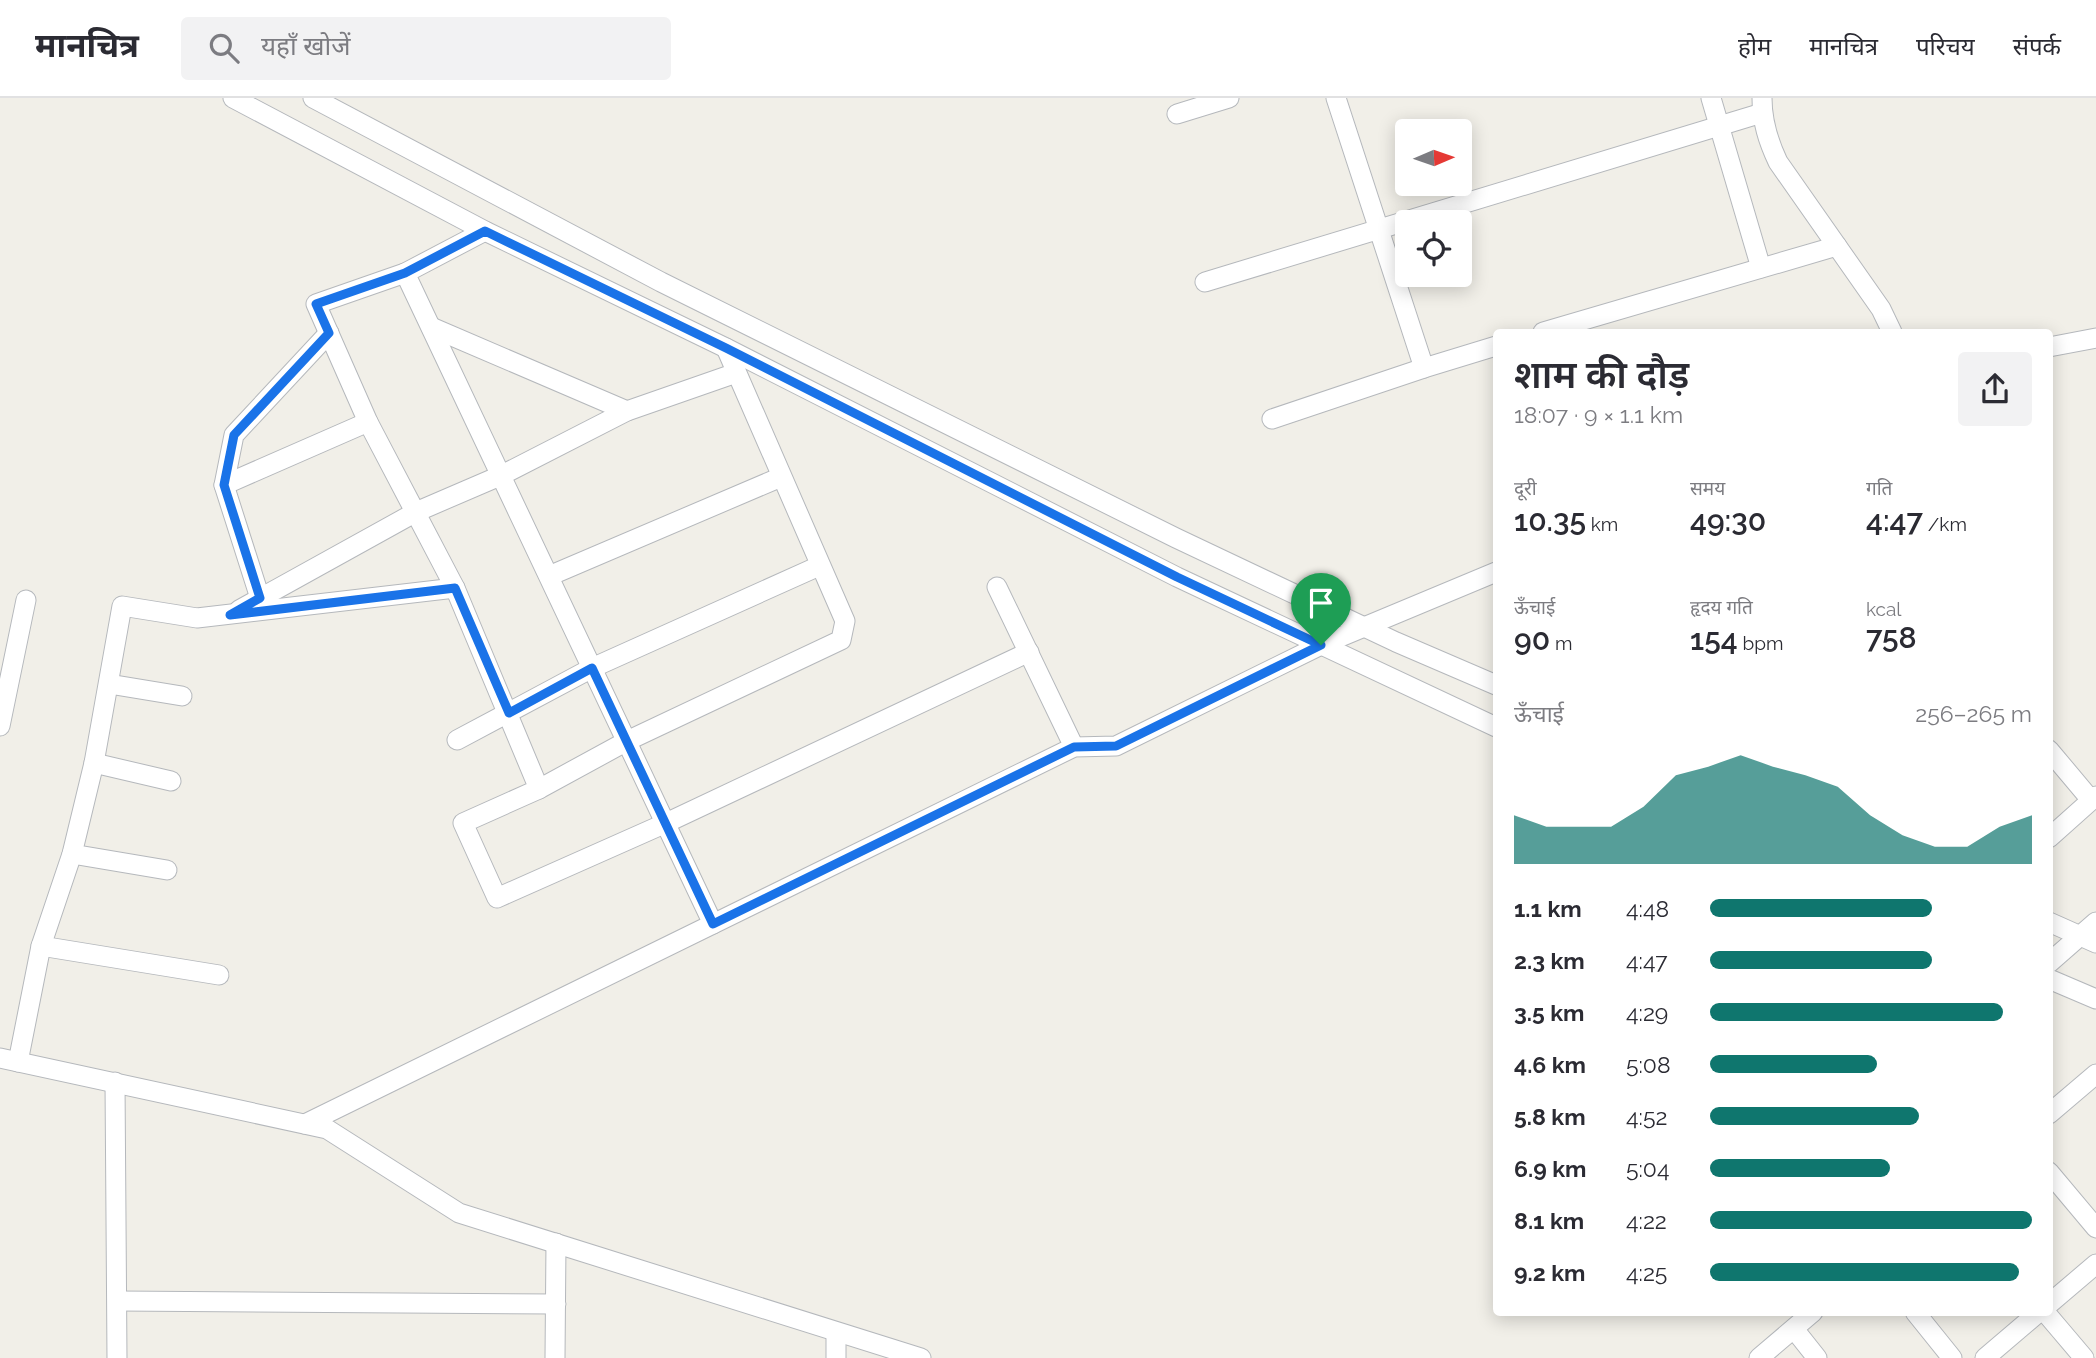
<!DOCTYPE html>
<html lang="hi">
<head>
<meta charset="utf-8">
<style>
  :root { --surface:#fff; --page:#f2f2f3; --text:#2b2b33; --muted:#7c7c81; --line:#e1e1e2; --accent:#0f766e }
  body { margin:0; font-family:Raleway,"Noto Sans Devanagari",sans-serif; background:var(--page); color:var(--text); height:100vh; display:flex; flex-direction:column; font-size:26px; white-space:nowrap }
  * { box-sizing:border-box; margin:0 }
  p { font-size:23px; color:var(--muted) }
  .icon { flex:none; width:38px; height:38px; fill:none; stroke:currentColor; stroke-width:2; stroke-linecap:round; stroke-linejoin:round }
  .map { position:relative; flex:1; overflow:hidden }
  .side { position:absolute; left:1493px; top:231px; width:560px; height:987px; display:flex; flex-direction:column; background:var(--surface); border-radius:7px; box-shadow:0 4px 18px #0003 }
  .side>* { flex:none }
  .needle { width:46px; rotate:88deg }
  .controls { position:absolute; left:1395px; top:21px; display:grid; gap:14px }
  .controls a { display:grid; place-items:center; width:77px; height:77px; border-radius:7px; background:var(--surface); box-shadow:0 4px 18px #0003; font-size:35px }
  .pin { position:absolute; display:grid; place-items:center; width:60px; height:60px; color:#fff; margin:-72px -30px; border-radius:50% 50% 50% 0; rotate:-45deg; box-shadow:0 0 7px #0007 }
  .pin .icon { rotate:45deg }
  .round { display:grid; place-items:center; flex:none; width:74px; height:74px; border-radius:7px; background:var(--page) }
  .head { display:flex; align-items:center; justify-content:space-between; height:119px; padding:0 21px }
  h1 { font-size:38px; font-weight:600; line-height:52px }
  .figures { display:grid; grid-template-columns:repeat(3,1fr); gap:10px; height:119px; padding:7px 21px }
  .figures div { display:grid; align-content:center }
  .figures b { font-size:30px; font-weight:600 }
  .figures small { font-size:19px; font-weight:400 }
  .figures p { font-size:19px }
  .chart { height:196px; padding:14px 21px }
  .chart p { display:flex; justify-content:space-between }
  .chart svg { width:100%; height:126px; margin-top:7px; fill:var(--accent); opacity:.7 }
  ul { padding:0 21px; list-style:none; font-size:23px }
  li { display:grid; grid-template-columns:112px 84px 1fr; align-items:center; height:52px }
  li i { height:18px; border-radius:9px; background:var(--accent) }
  header { display:flex; align-items:center; gap:42px; box-sizing:border-box; height:98px; padding:0 35px; background:var(--surface); border-bottom:2px solid var(--line) }
  header strong { font-size:33px }
  nav { display:flex; gap:38px; margin-inline-start:auto; font-size:24px }
  .search { width:490px; height:63px; background:var(--page); display:flex; align-items:center; gap:18px; box-sizing:border-box; padding:0 24px; border-radius:7px; color:var(--muted); font-size:26px }
  .map>svg:first-child { display:block }
  .lines { fill:none; stroke-linecap:round; stroke-linejoin:round }
  .minor-casing { stroke:#b5b8bc; stroke-width:21 }
  .minor { stroke:#fff; stroke-width:19 }
  .route-casing { stroke:#fff; stroke-width:14 }
  .route { stroke:#1a73e8; stroke-width:9 }
</style>
</head>
<body>
<header>
<strong>मानचित्र</strong>
<div class="search"><svg class="icon" aria-label="search" viewBox="0 0 24 24"><circle cx="10" cy="10" r="6"/><path d="M15 15l6 6"/></svg>यहाँ खोजें</div>
<nav><a>होम</a><a>मानचित्र</a><a>परिचय</a><a>संपर्क</a></nav>
</header>
<div class="map">
<svg width="2096" height="1260" viewBox="0 0 2096 1260">
  <rect width="100%" height="100%" fill="#f1efe8"/>
  <g class="lines">
    <g class="minor-casing">
      <g id="minor">
        <path d="M233 0 485 133 726 250 1177 479 1496 629"/>
        <path d="M313 0 661 184 1176 440 1396 544 1496 587"/>
        <path d="M1336 0 1424 270"/>
        <path d="M1711 0 1761 170"/>
        <path d="M1762 0C1762 24 1768 43 1778 64L1881 211 1892 234"/>
        <path d="M1177 16 1229 0"/>
        <path d="M485 133 405 175 713 826"/>
        <path d="M405 175 316 206 368 324 455 490 539 691 463 725 497 800 666 725 1029 554"/>
        <path d="M1205 184 1762 15"/>
        <path d="M431 229 627 313"/>
        <path d="M1543 234 1837 148"/>
        <path d="M2049 249 2096 240"/>
        <path d="M1272 321 1424 270 1496 248"/>
        <path d="M224 387 368 324"/>
        <path d="M549 478 781 379"/>
        <path d="M997 489 1074 649"/>
        <path d="M260 500 224 387 234 337 329 235"/>
        <path d="M239 512 416 414 502 377 627 313 736 275"/>
        <path d="M109 586 182 598"/>
        <path d="M0 628 26 502"/>
        <path d="M457 642 592 570 819 468"/>
        <path d="M2049 652 2091 702"/>
        <path d="M94 665 171 683"/>
        <path d="M539 691 627 643 841 542 845 523 726 250"/>
        <path d="M2049 740 2096 698"/>
        <path d="M72 756 167 772"/>
        <path d="M2049 824 2096 845"/>
        <path d="M41 848 219 877"/>
        <path d="M2049 865 2096 824"/>
        <path d="M2049 881 2096 901"/>
        <path d="M0 960 327 1031 459 1115 921 1260"/>
        <path d="M18 964 41 848 72 756 94 665 122 508 197 520 455 490"/>
        <path d="M115 984 117 1260"/>
        <path d="M2049 1016 2096 976"/>
        <path d="M305 1026 1074 649 1116 648 1321 547 1496 474"/>
        <path d="M2049 1074 2096 1130"/>
        <path d="M118 1203 556 1206"/>
        <path d="M2049 1206 2096 1166"/>
        <path d="M1915 1214 1952 1260"/>
        <path d="M2045 1214 2084 1260"/>
        <path d="M1794 1231 1817 1260"/>
        <path d="M555 1260 556 1145"/>
        <path d="M836 1260V1234"/>
        <path d="M1759 1260 1813 1214"/>
        <path d="M1985 1260 2039 1214"/>
      </g>
    </g>
    <use href="#minor" class="minor"/>
  </g>
  <g class="lines">
    <g class="route-casing">
      <path id="route" d="M485 133 726 250 1177 479 1321 547 1116 648 1074 649 713 826 592 570 509 615 455 490 230 517 260 500 224 387 234 337 329 235 316 206 405 175Z"/>
    </g>
    <use href="#route" class="route"/>
  </g>
</svg>
<div class="controls">
<a><svg class="needle" viewBox="-14 -14 28 28"><path d="M0-13l5 13h-10z" fill="#e53935"/><path d="M0 13l5-13h-10z" fill="#7c7c81"/></svg></a>
<a><svg class="icon" aria-label="locate" viewBox="0 0 24 24"><circle cx="12" cy="12" r="6"/><path d="M12 2v4M12 18v4M2 12h4M18 12h4"/></svg></a>
</div>
<div class="pin" style="left:1321px;top:547px;background:#1e9e55"><svg class="icon" aria-label="arrive" viewBox="0 0 24 24"><path d="M6 21V4h12l-3 4 3 4H6"/></svg></div>
<section class="side">
<div class="head"><div><h1>शाम की दौड़</h1><p>18:07 · 9 × 1.1 km</p></div><a class="round"><svg class="icon" aria-label="share" viewBox="0 0 24 24"><path d="M12 15V3M7 8l5-5 5 5M5 13v7h14v-7"/></svg></a></div>
<div class="figures">
<div><p>दूरी</p><b>10.35<small> km</small></b></div>
<div><p>समय</p><b>49:30</b></div>
<div><p>गति</p><b>4:47<small> /km</small></b></div>
</div>
<div class="figures">
<div><p>ऊँचाई</p><b>90<small> m</small></b></div>
<div><p>हृदय गति</p><b>154<small> bpm</small></b></div>
<div><p>kcal</p><b>758</b></div>
</div>
<div class="chart"><p><span>ऊँचाई</span>256–265 m</p>
<svg viewBox="0 0 160 44" preserveAspectRatio="none"><path d="M0 44V27L10 31L20 31L30 31L40 24L50 13L60 10L70 6L80 10L90 13L100 17L110 27L120 34L130 38L140 38L150 31L160 27V44z"/></svg>
</div>
<ul>
<li><b>1.1 km</b>4:48<i style="width:69%"></i></li>
<li><b>2.3 km</b>4:47<i style="width:69%"></i></li>
<li><b>3.5 km</b>4:29<i style="width:91%"></i></li>
<li><b>4.6 km</b>5:08<i style="width:52%"></i></li>
<li><b>5.8 km</b>4:52<i style="width:65%"></i></li>
<li><b>6.9 km</b>5:04<i style="width:56%"></i></li>
<li><b>8.1 km</b>4:22<i style="width:100%"></i></li>
<li><b>9.2 km</b>4:25<i style="width:96%"></i></li>
</ul>
</section>
</div>
</body>
</html>
